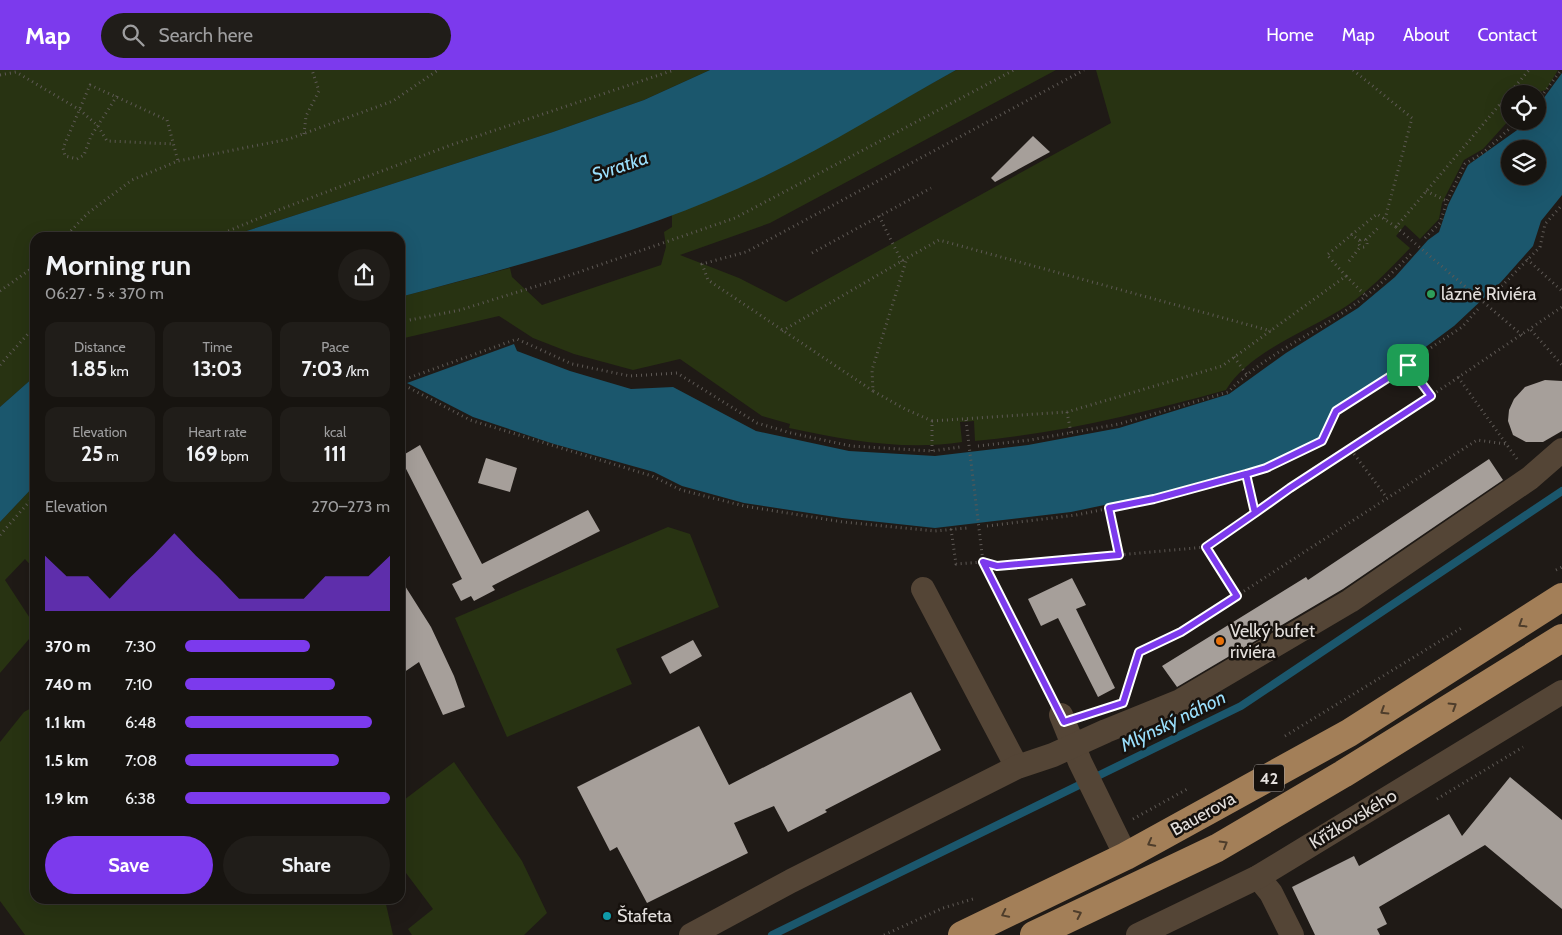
<!DOCTYPE html>
<html lang="en">
<head>
<meta charset="utf-8">
<style>
  :root { --surface:#171410; --page:#201d19; --text:#f1f3f6; --muted:#9e9e9f; --line:#363330; --accent:#7c3aed }
  body { margin:0; font-family:Cabin,sans-serif; background:var(--page); color:var(--text); height:100vh; display:flex; flex-direction:column; font-size:19px; white-space:nowrap }
  * { box-sizing:border-box; margin:0 }
  p { font-size:16px; color:var(--muted) }
  .icon { flex:none; width:28px; height:28px; fill:none; stroke:currentColor; stroke-width:2; stroke-linecap:round; stroke-linejoin:round }
  .map { position:relative; flex:1; overflow:hidden }
  .details { position:absolute; left:30px; top:162px; width:375px; height:672px; display:flex; flex-direction:column; background:var(--surface); border-radius:15px; box-shadow:0 5px 20px #0002,0 0 0 1px var(--line) }
  .details>* { flex:none }
  .fabs { position:absolute; left:1501px; top:15px; display:grid; gap:10px }
  .fabs a { display:grid; place-items:center; width:45px; height:45px; border-radius:50%; background:var(--surface); box-shadow:0 5px 20px #0002,0 0 0 1px var(--line); font-size:25px }
  .pin { position:absolute; display:grid; place-items:center; width:42px; height:42px; color:#fff; margin:-21px; border-radius:10px; box-shadow:0 2px 8px #0006 }
  .round { display:grid; place-items:center; flex:none; width:52px; height:52px; border-radius:26px; background:var(--page) }
  .overview { display:flex; align-items:center; justify-content:space-between; height:85px; padding:0 15px }
  h1 { font-size:28px; font-weight:700; line-height:38px }
  .metrics { display:grid; grid-template-columns:repeat(3,1fr); gap:8px; height:85px; padding:5px 15px }
  .metrics div { display:grid; align-content:center; border-radius:12px; background:var(--page); text-align:center }
  .metrics b { font-size:21px; font-weight:700 }
  .metrics small { font-size:14px; font-weight:400 }
  .metrics p { font-size:14px }
  .chart { height:140px; padding:10px 15px }
  .chart p { display:flex; justify-content:space-between }
  .chart svg { width:100%; height:90px; margin-top:5px; fill:var(--accent); opacity:.7 }
  .action { display:flex; gap:10px; margin-top:auto; padding:10px 15px }
  .action a { flex:1; height:58px; border-radius:30px; background:var(--accent); color:#fff; font-size:20px; font-weight:700; line-height:58px; text-align:center }
  .action a+a { background:var(--page); color:var(--text) }
  ul { padding:0 15px; list-style:none; font-size:16px }
  li { display:grid; grid-template-columns:80px 60px 1fr; align-items:center; height:38px }
  li i { height:12px; border-radius:6px; background:var(--accent) }
  header { display:flex; align-items:center; gap:30px; box-sizing:border-box; height:70px; padding:0 25px; background:var(--accent); color:#fff }
  header strong { font-size:24px }
  nav { display:flex; gap:28px; margin-inline-start:auto; font-size:18px }
  .search { width:350px; height:45px; background:var(--page); display:flex; align-items:center; gap:12px; box-sizing:border-box; padding:0 18px; border-radius:28px; color:var(--muted); font-size:19px }
  .map>svg:first-child { display:block }
  .green { fill:#283312 }
  .water { fill:#1b576d; fill-rule:evenodd }
  .lines { fill:none; stroke-linecap:round; stroke-linejoin:round }
  .stream { stroke:#1b576d; stroke-width:8 }
  .building { fill:#a69f9a }
  .path { stroke:#5e5955; stroke-width:3; stroke-dasharray:1 4; stroke-linecap:butt }
  .minor { stroke:#544536; stroke-width:24 }
  .highway { stroke:#a37f58; stroke-width:28 }
  .oneway { stroke:#4e3d2b }
  .route-casing { stroke:#fff; stroke-width:10 }
  .route { stroke:#7c3aed; stroke-width:6 }
  .leisure-dot { fill:#2e9e5b; stroke:#16110d; stroke-width:2 }
  .food-dot { fill:#e8710a; stroke:#16110d; stroke-width:2 }
  .culture-dot { fill:#0f9aa8; stroke:#16110d; stroke-width:2 }
  .labels { text-anchor:middle; dominant-baseline:central; stroke-width:5; stroke-linejoin:round; paint-order:stroke }
  .shield { fill:#16110d; stroke:#a6a19e; stroke-width:1 }
  .shield-label { font-size:16px; font-weight:bold; fill:#e3dfdc }
  .poi-label { font-size:18px; fill:#e3dfdc; stroke:#16110d; text-anchor:start }
  .street-label { font-size:18px; fill:#e3dfdc; stroke:#16110d }
  .water-label { font-size:19px; font-style:italic; fill:#9adffc; stroke:#16110d }
</style>
</head>
<body>
<header>
<strong>Map</strong>
<div class="search"><svg class="icon" aria-label="search" viewBox="0 0 24 24"><circle cx="10" cy="10" r="6"/><path d="M15 15l6 6"/></svg>Search here</div>
<nav><a>Home</a><a>Map</a><a>About</a><a>Contact</a></nav>
</header>
<div class="map">
<svg width="1562" height="865" viewBox="0 0 1562 865">
  <rect width="100%" height="100%" fill="#1f1a16"/>
  <g class="green">
    <path d="M0 0H710L644 30 553 62 228 167 35 168V306L0 337Z"/>
    <path d="M956 0H1056L770 153 680 185 739 208 786 232 1111 53 1096 0H1558L1546 20 1532 24H1510V49L1483 79 1464 90 1442 133 1439 149 1420 169 1405 155 1396 166 1410 178C1391 198 1371 219 1348 235 1311 260 1249 281 1226 320 1142 343 1063 363 975 371L974 351 960 352 962 372C904 381 846 370 789 358L790 354 762 346 680 289 633 300 574 284 533 268 499 246 400 269V227L510 198 512 207 542 235 661 195 666 177 664 162 672 157V144L767 105Z"/>
    <path d="M35 415V500L25 489 5 510 35 556V562L0 603V452Z"/>
    <path d="M668 457 690 464 719 537 616 579 632 614 507 667 455 548Z"/>
    <path d="M35 636V830H385L393 865H25L0 831V672L24 642Z"/>
    <path d="M454 692 522 791 547 843 524 865H412L408 859 433 839 400 795V733Z"/>
  </g>
  <g class="water">
    <path d="M710 0H956C893 35 831 74 767 105 651 161 524 194 400 227V168L228 167 553 62 644 30Z"/>
    <path d="M1562 3V125L1541 151 1533 176 1501 212 1454 256 1396 299 1333 339 1319 369 1265 394 1152 425 1071 442 935 458 842 448 744 433 682 416 654 402 554 374 473 347 407 313 514 274 517 281 570 301 631 319 673 317 756 361 849 381 935 386 1028 375 1119 358 1229 324 1286 283 1358 238 1395 207 1428 170 1439 162 1448 135 1468 95 1520 58 1526 51H1538V36ZM1510 79H1538V106H1510Z"/>
    <path d="M35 306V415L0 452V337Z"/>
  </g>
  <g class="lines">
    <path class="stream" d="M772 865 1241 636 1562 421"/>
  </g>
  <g class="building">
    <path d="M1033 66 1050 82 995 112 991 108Z"/>
    <path d="M1545 310 1562 311V361L1543 372H1526L1513 365 1508 351 1509 340 1514 329 1525 317Z"/>
    <path d="M420 375 482 494 588 440 600 461 492 516 495 520 474 531 471 526 461 531 452 514 462 509 400 387Z"/>
    <path d="M486 388 517 398 510 422 478 413Z"/>
    <path d="M1489 389 1503 410 1343 519 1177 617 1162 596 1306 507 1308 510Z"/>
    <path d="M400 508 431 557 454 606 465 637 443 645 419 592 400 605Z"/>
    <path d="M1072 508 1086 535 1076 539 1115 618 1098 627 1058 548 1041 556 1028 529Z"/>
    <path d="M693 570 702 586 670 604 661 587Z"/>
    <path d="M911 622 941 680 825 740 827 742 788 762 774 736 734 753 748 783 647 833 617 777 610 781 577 717 699 656 729 715Z"/>
    <path d="M1510 707 1562 750V839L1485 775 1379 837 1387 854 1377 859 1380 865H1315L1292 817 1354 786 1359 796 1449 744 1462 766Z"/>
  </g>
  <g class="lines">
    <g class="path">
      <path d="M1353 0 1412 48 1385 149"/>
      <path d="M0 5 16 2 80 40 98 56 107 71 174 74"/>
      <path d="M117 26 91 66 84 85 77 89 65 86 63 78 90 15 167 50 178 91"/>
      <path d="M1538 31 1561 0"/>
      <path d="M1500 34 1510 42"/>
      <path d="M304 64 306 46 319 21 312 0"/>
      <path d="M1426 121 1447 131"/>
      <path d="M879 146 902 192"/>
      <path d="M1396 157 1523 266"/>
      <path d="M1351 164 1360 171"/>
      <path d="M64 168 88 143 132 110 178 91 289 69 393 31 438 0"/>
      <path d="M159 168 221 164 281 139 451 75 674 0"/>
      <path d="M1425 168 1440 153 1447 131 1465 94 1484 82 1518 51"/>
      <circle cx="1363" cy="173" r="4"/>
      <path d="M1366 170 1380 156"/>
      <path d="M812 183 931 118"/>
      <path d="M1527 189 1562 221"/>
      <path d="M1349 191 1361 176"/>
      <path d="M1346 206 1366 226"/>
      <path d="M0 221 35 196"/>
      <path d="M1491 227 1540 177 1545 154 1562 135"/>
      <path d="M400 252 460 240 556 210 735 148 1014 0"/>
      <path d="M1531 260 1562 295"/>
      <path d="M782 261 907 188"/>
      <path d="M1234 287 1247 305"/>
      <path d="M0 295 35 256"/>
      <path d="M1408 295 1431 326"/>
      <path d="M1458 307 1517 389"/>
      <path d="M400 311 517 269 572 294 630 306 677 303 757 353 791 363 851 376 932 381 960 377"/>
      <path d="M400 313 470 350 652 406 681 420 744 436 843 452 935 461 967 458"/>
      <path d="M873 321 708 210 702 194 746 182 1084 0"/>
      <path d="M1067 342 1071 363"/>
      <path d="M966 350 983 492 1050 625"/>
      <path d="M932 351 905 339 873 321 872 300 907 188 939 170 1271 261"/>
      <path d="M978 376 1030 370 1119 354 1228 322C1264 285 1312 265 1354 235 1375 220 1393 202 1411 184"/>
      <path d="M1351 380 1387 428"/>
      <path d="M932 381V351L1067 342 1222 296 1346 206 1327 185 1377 144 1396 157 1529 0"/>
      <path d="M1246 404 1255 443"/>
      <path d="M1109 437 1119 485"/>
      <path d="M987 456 1076 445 1154 429 1266 398 1322 371 1336 341 1462 257 1479 238"/>
      <path d="M951 459 956 494 983 492 997 496 1206 477 1290 417 1351 380 1562 237"/>
      <path d="M0 465 35 425"/>
      <path d="M1206 477 1237 525"/>
      <path d="M1556 500 1562 497"/>
      <path d="M1124 628 1139 582 1181 562 1477 370 1506 374"/>
      <path d="M1285 666 1463 557"/>
      <path d="M1437 729 1523 677"/>
      <path d="M1133 749 1189 718"/>
      <path d="M884 865 943 838 973 829"/>
    </g>
    <g class="minor">
      <path d="M923 519 1017 697"/>
      <path d="M1061 645 1080 692 1126 786"/>
      <path d="M1258 807 1271 823 1292 865"/>
      <path d="M691 865 791 811 1017 697 1053 685 1106 661 1180 631 1350 531 1530 408 1562 380"/>
      <path d="M1138 865 1258 807 1562 622"/>
    </g>
    <g class="highway">
      <path d="M962 865 1126 786 1349 663 1562 527"/>
      <path d="M1034 865 1217 778 1343 704 1562 568"/>
    </g>
  </g>
  <defs><path id="oneway-chevron" d="M-2-3.5L2.5 0L-2 3.5" fill="none" stroke-width="1.6" stroke-linecap="round" stroke-linejoin="round" transform="scale(1.25)"/></defs>
  <g class="oneway">
    <use href="#oneway-chevron" transform="translate(1522 554) rotate(148)"/>
    <use href="#oneway-chevron" transform="translate(1453 636) rotate(-32)"/>
    <use href="#oneway-chevron" transform="translate(1384 641) rotate(148)"/>
    <use href="#oneway-chevron" transform="translate(1151 773) rotate(152)"/>
    <use href="#oneway-chevron" transform="translate(1224 774) rotate(-30)"/>
    <use href="#oneway-chevron" transform="translate(1005 844) rotate(154)"/>
    <use href="#oneway-chevron" transform="translate(1078 844) rotate(-25)"/>
  </g>
  <g class="lines">
    <g class="route-casing">
      <path id="route" d="M1408 295 1336 341 1322 371 1266 398 1246 404 1255 443 1206 477 1237 526 1181 562 1139 582 1123 633 1064 652 983 492 997 496 1119 485 1109 438 1154 429 1246 404 1255 443 1290 418 1431 326 1408 295"/>
    </g>
    <use href="#route" class="route"/>
  </g>
  <circle class="leisure-dot" cx="1431" cy="224" r="5"/>
  <circle class="food-dot" cx="1220" cy="571" r="5"/>
  <circle class="culture-dot" cx="607" cy="846" r="5"/>
  <g class="labels">
    <rect class="shield" x="1254" y="694.5" width="30" height="27" rx="4"/>
    <g class="shield-label">
      <text x="1269" y="708">42</text>
    </g>
    <g class="poi-label">
      <text x="1441" y="224">lázně Riviéra</text>
      <text x="1230" y="561">Velký bufet<tspan x="1230" dy="21">riviéra</tspan></text>
      <text x="617" y="846">Štafeta</text>
    </g>
    <g class="street-label">
      <text transform="translate(1203 744) rotate(-29)">Bauerova</text>
      <text transform="translate(1353 749) rotate(-31)">Křížkovského</text>
    </g>
    <g class="water-label">
      <text transform="translate(620 96) rotate(-19)">Svratka</text>
      <text transform="translate(1173 651) rotate(-26)">Mlýnský náhon</text>
    </g>
  </g>
</svg>
<div class="fabs">
<a><svg class="icon" aria-label="locate" viewBox="0 0 24 24"><circle cx="12" cy="12" r="6"/><path d="M12 2v4M12 18v4M2 12h4M18 12h4"/></svg></a>
<a><svg class="icon" aria-label="layers" viewBox="0 0 24 24"><path d="M12 4l9 5-9 5-9-5zM3 14l9 5 9-5"/></svg></a>
</div>
<div class="pin" style="left:1408px;top:295px;background:#1e9e55"><svg class="icon" aria-label="arrive" viewBox="0 0 24 24"><path d="M6 21V4h12l-3 4 3 4H6"/></svg></div>
<section class="details">
<div class="overview"><div><h1>Morning run</h1><p>06:27 · 5 × 370 m</p></div><a class="round"><svg class="icon" aria-label="share" viewBox="0 0 24 24"><path d="M12 15V3M7 8l5-5 5 5M5 13v7h14v-7"/></svg></a></div>
<div class="metrics">
<div><p>Distance</p><b>1.85<small> km</small></b></div>
<div><p>Time</p><b>13:03</b></div>
<div><p>Pace</p><b>7:03<small> /km</small></b></div>
</div>
<div class="metrics">
<div><p>Elevation</p><b>25<small> m</small></b></div>
<div><p>Heart rate</p><b>169<small> bpm</small></b></div>
<div><p>kcal</p><b>111</b></div>
</div>
<div class="chart"><p><span>Elevation</span>270–273 m</p>
<svg viewBox="0 0 160 44" preserveAspectRatio="none"><path d="M0 44V17L10 27L20 27L30 38L40 27L50 17L60 6L70 17L80 27L90 38L100 38L110 38L120 38L130 27L140 27L150 27L160 17V44z"/></svg>
</div>
<ul>
<li><b>370 m</b>7:30<i style="width:61%"></i></li>
<li><b>740 m</b>7:10<i style="width:73%"></i></li>
<li><b>1.1 km</b>6:48<i style="width:91%"></i></li>
<li><b>1.5 km</b>7:08<i style="width:75%"></i></li>
<li><b>1.9 km</b>6:38<i style="width:100%"></i></li>
</ul>
<div class="action"><a>Save</a><a>Share</a></div>
</section>
</div>
</body>
</html>
